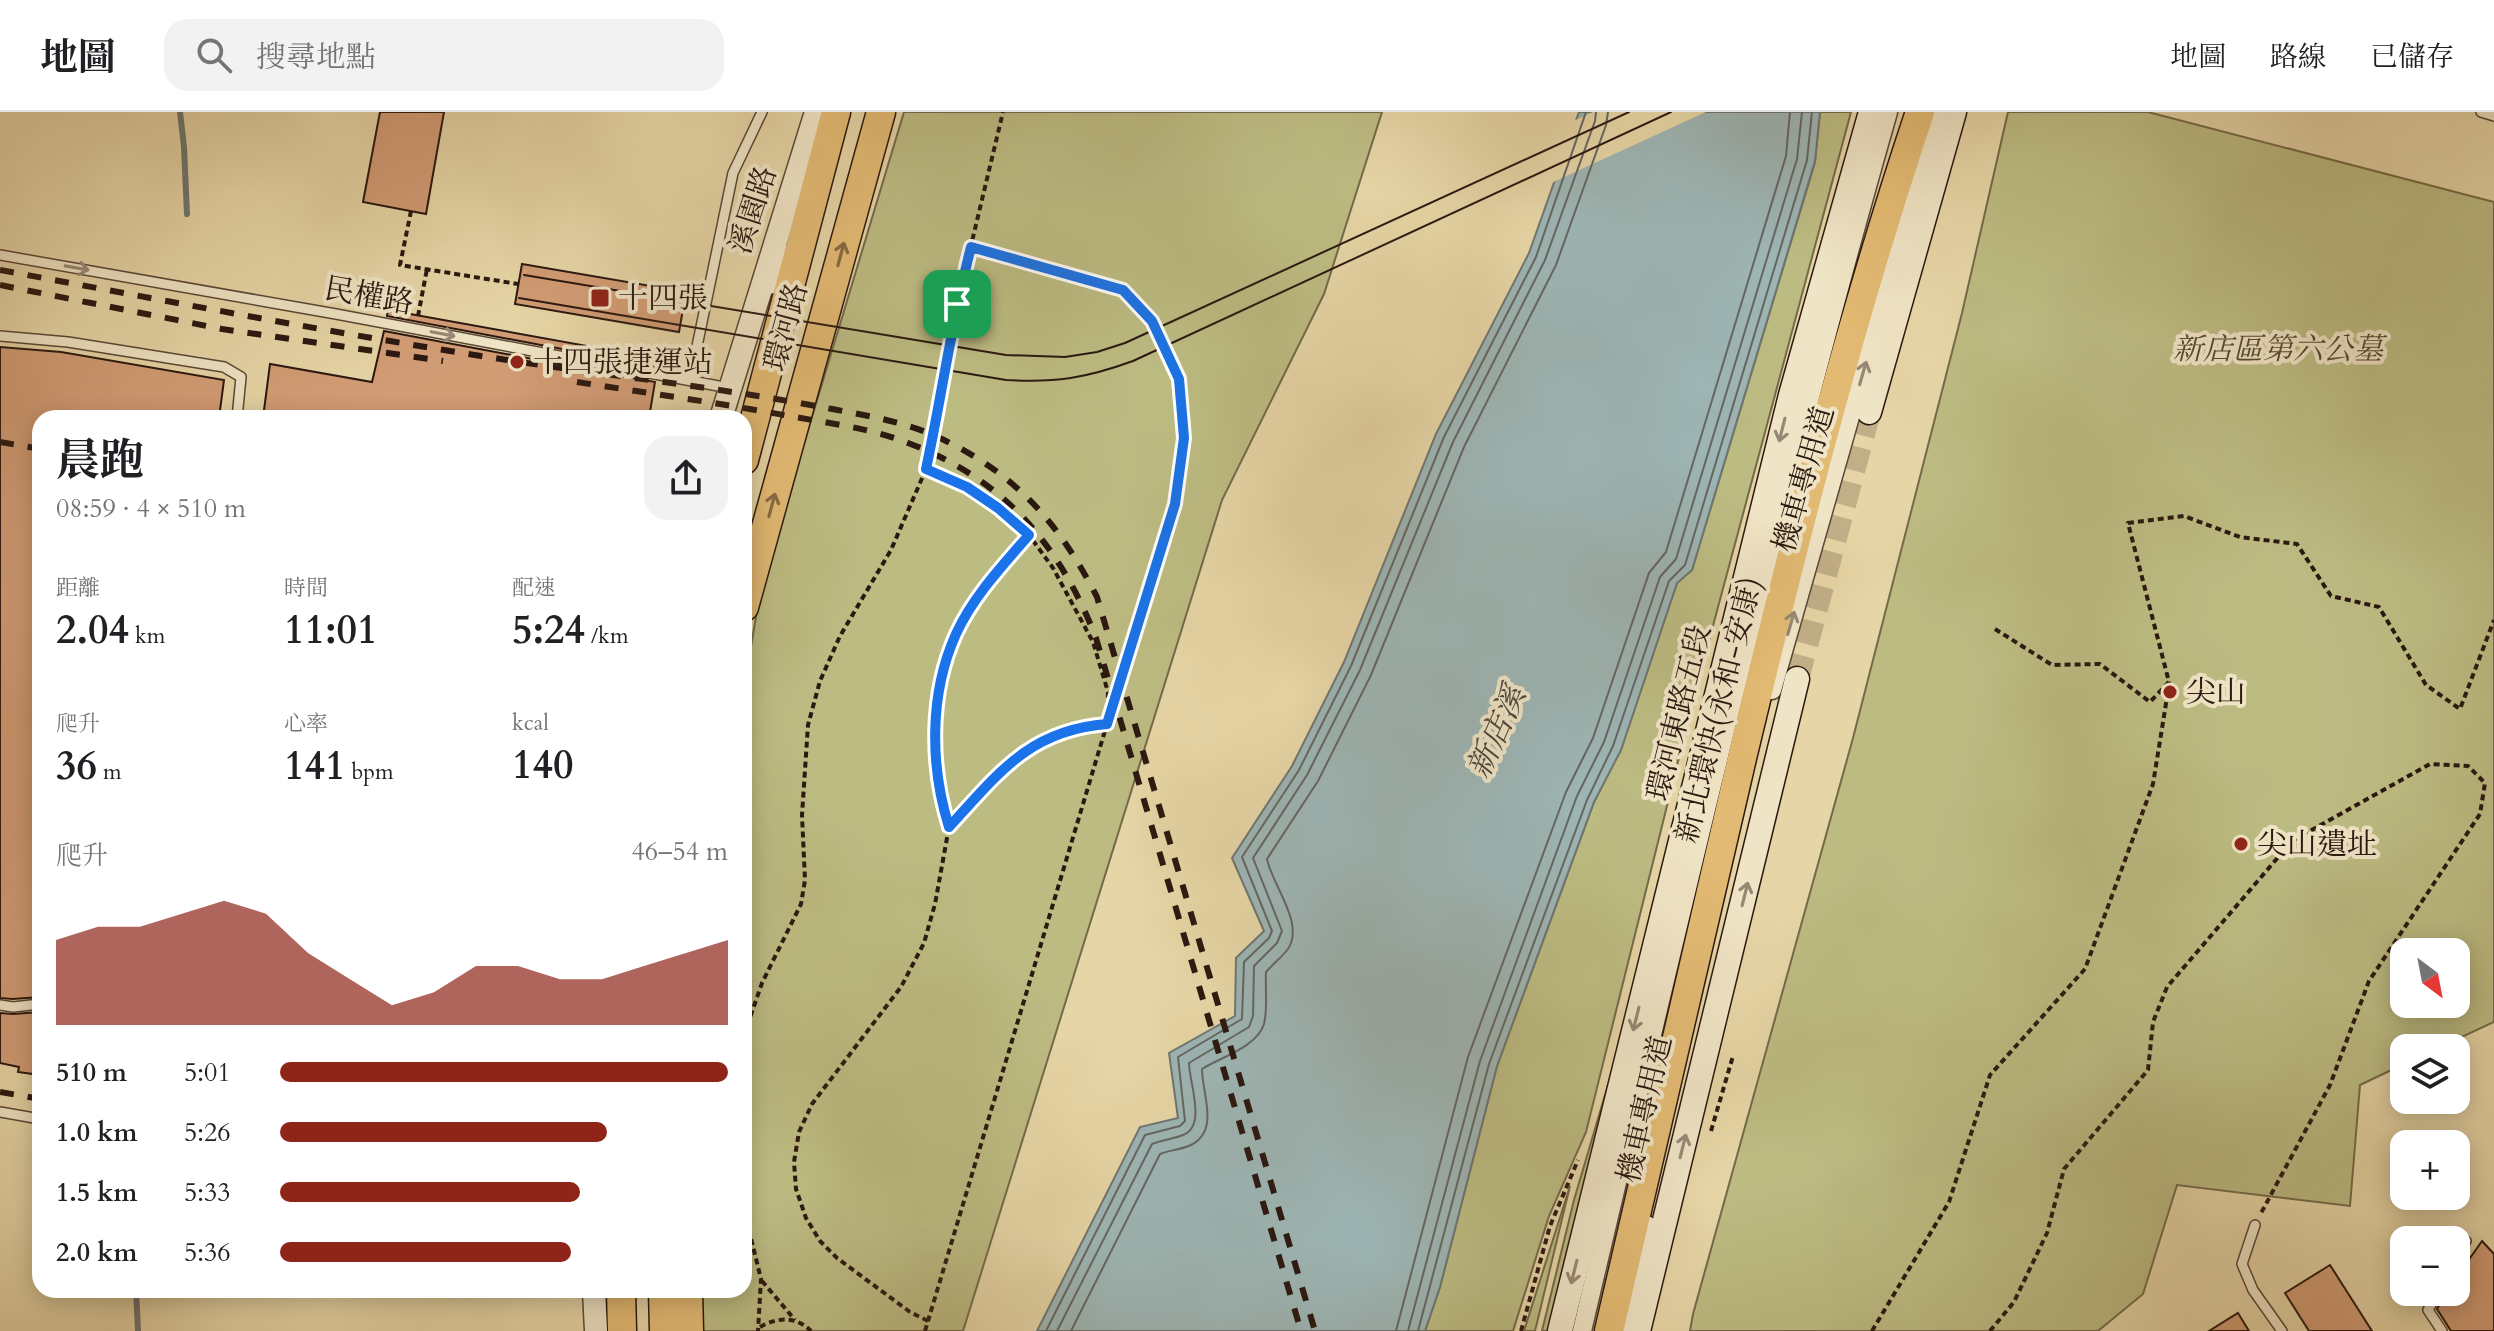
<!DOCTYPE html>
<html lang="zh-TW">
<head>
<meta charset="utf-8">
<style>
  :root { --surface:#fff; --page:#f2f2f2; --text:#202124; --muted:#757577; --line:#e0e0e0; --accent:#8f2418 }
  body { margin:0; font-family:Cardo,"Noto Serif TC",serif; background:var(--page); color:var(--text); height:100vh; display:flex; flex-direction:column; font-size:30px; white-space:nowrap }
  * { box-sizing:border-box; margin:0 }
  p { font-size:26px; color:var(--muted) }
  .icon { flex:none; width:44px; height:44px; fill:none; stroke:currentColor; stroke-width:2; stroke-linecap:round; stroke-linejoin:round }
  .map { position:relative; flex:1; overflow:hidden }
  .panel { position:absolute; left:32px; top:298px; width:720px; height:888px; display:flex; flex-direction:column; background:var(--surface); border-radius:24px; box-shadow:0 4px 20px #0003 }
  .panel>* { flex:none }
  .needle { width:52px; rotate:148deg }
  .fabs { position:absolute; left:2390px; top:826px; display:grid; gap:16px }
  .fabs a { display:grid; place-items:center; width:80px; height:80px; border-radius:16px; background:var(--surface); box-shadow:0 4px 20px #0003; font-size:40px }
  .pin { position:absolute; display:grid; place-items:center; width:68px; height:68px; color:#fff; margin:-34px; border-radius:16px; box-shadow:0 4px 12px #0006 }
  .round { display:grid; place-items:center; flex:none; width:84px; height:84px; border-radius:24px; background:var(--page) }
  .summary { display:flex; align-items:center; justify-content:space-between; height:136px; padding:0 24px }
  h1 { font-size:44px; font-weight:700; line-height:60px }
  .stats { display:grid; grid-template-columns:repeat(3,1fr); gap:12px; height:136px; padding:8px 24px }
  .stats div { display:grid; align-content:center }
  .stats b { font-size:40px; font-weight:700 }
  .stats small { font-size:22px; font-weight:400 }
  .stats p { font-size:22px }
  .chart { height:224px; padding:16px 24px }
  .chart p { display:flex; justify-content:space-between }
  .chart svg { width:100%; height:144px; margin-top:8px; fill:var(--accent); opacity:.7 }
  ul { padding:0 24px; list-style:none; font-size:26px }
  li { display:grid; grid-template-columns:128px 96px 1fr; align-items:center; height:60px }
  li i { height:20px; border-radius:10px; background:var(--accent) }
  header { display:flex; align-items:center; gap:48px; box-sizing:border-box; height:112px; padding:0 40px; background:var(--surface); border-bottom:2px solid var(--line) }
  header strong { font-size:38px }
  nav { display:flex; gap:44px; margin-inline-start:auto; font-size:28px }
  .search { width:560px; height:72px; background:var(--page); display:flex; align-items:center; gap:20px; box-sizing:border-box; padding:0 28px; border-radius:24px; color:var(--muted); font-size:30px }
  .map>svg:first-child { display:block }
  .green { fill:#bcbb82; stroke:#746a49; stroke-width:2; fill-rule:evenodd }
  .water { fill:#9db5b4; stroke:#6f7672; stroke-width:2 }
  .pier { fill:#e6d5a6 }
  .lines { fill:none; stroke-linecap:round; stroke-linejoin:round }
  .shore { stroke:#646662; stroke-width:2 }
  .stream { stroke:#6f7672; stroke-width:6 }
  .building { fill:#d29c75; stroke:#2b1810; stroke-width:2 }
  .secondary-tunnel { stroke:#c1af88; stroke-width:24; stroke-dasharray:24 12; stroke-linecap:butt }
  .service-casing { stroke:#5a4736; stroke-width:12 }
  .minor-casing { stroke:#5a4736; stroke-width:21 }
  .tertiary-casing { stroke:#5a4736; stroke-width:25 }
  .secondary-casing { stroke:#2b1810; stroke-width:27 }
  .trunk-casing { stroke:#2b1810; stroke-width:31 }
  .path { stroke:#2b1810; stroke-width:4; stroke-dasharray:6 4; stroke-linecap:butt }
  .service { stroke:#efe4c5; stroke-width:9 }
  .minor { stroke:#efe4c5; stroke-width:18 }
  .tertiary { stroke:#efe4c5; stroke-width:22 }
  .secondary { stroke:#efe4c5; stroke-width:24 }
  .trunk { stroke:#e3ba73; stroke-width:28 }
  .tram { stroke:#2b1810; stroke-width:2 }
  .rail { stroke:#2b1810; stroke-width:6; stroke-dasharray:14 14; stroke-linecap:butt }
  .oneway { stroke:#876942 }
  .oneway2 { stroke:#978874 }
  .route-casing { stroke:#fff; stroke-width:16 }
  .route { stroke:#1a73e8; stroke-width:10 }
  .poi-dot { fill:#8f2418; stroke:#efe4c5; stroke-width:3 }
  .labels { text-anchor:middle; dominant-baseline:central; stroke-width:8; stroke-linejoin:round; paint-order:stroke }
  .street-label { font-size:30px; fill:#2b1810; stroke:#efe4c5 }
  .poi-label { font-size:30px; fill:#2b1810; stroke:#efe4c5; text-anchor:start }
  .park-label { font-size:30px; font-style:italic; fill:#564932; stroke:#efe4c5 }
  .water-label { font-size:32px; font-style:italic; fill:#4d4741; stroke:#efe4c5 }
</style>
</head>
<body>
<header>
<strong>地圖</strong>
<div class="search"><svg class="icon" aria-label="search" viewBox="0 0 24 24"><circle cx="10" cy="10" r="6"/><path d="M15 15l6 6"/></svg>搜尋地點</div>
<nav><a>地圖</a><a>路線</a><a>已儲存</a></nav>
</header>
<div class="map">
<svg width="2494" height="1219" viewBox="0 0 2494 1219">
  <rect width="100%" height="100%" fill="#e6d5a6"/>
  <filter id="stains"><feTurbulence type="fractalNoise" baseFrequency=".0025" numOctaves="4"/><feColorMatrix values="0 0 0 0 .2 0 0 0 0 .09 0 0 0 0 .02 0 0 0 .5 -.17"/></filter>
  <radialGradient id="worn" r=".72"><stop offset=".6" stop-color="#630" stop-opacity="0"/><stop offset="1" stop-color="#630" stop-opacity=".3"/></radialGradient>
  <g class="green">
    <path d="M904 0H1382L1324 182 1222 388 963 1219H699L698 1178H744V577L761 474Z"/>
    <path d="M1820 0H1851L1696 577 1586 1020 1549 1104 1513 1219H1425L1440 1175 1497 954 1594 690 1621 637 1677 471 1692 458 1815 50Z"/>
    <path d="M2008 0H2148L2494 90V910L2438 936H2404V952L2360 973 2350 1094 2177 1073 2143 1182 2098 1219H1690L1693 1202 1853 626 1962 201ZM2456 840V892H2404V840Z"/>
    <path d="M1623 922 1555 1219H1542L1574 1088Z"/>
    <path d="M1570 1074 1535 1219H1524Z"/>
  </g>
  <path class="water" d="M1579 0H1820L1815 49 1692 458 1677 471 1621 638 1594 690 1497 954 1440 1175 1425 1219H1037L1140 1015 1178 1006 1169 941 1235 904 1236 846 1264 819 1232 746 1292 654 1344 550 1436 322 1529 141Z"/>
  <path class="pier" d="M1593 0H1706L1549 72 1571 10Z"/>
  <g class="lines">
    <g class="shore">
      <path d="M1046 1219 1145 1023 1180 1014 1185 1009 1178 945 1242 907 1244 850 1269 826 1272 819 1242 745 1299 658 1351 554 1444 325 1536 145 1586 0"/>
      <path d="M1057 1219 1152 1032C1162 1028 1173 1027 1183 1023 1207 1014 1189 970 1189 951L1249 915 1253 904 1254 854 1277 831 1282 819 1253 746 1307 663 1360 558 1453 330 1545 148 1595 9 1596 0"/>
      <path d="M1071 1219 1160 1042C1169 1038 1181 1038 1191 1033 1220 1018 1202 982 1202 957 1221 945 1257 935 1264 912 1268 896 1265 876 1266 860 1273 852 1282 845 1288 837 1305 811 1272 773 1267 747L1318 669 1371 563 1464 335 1556 153 1606 13 1608 0"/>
      <path d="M1396 1219 1468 945 1566 680 1593 626 1649 461 1666 440 1786 44 1790 0"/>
      <path d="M1408 1219 1480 949 1577 684 1604 630 1660 465 1676 447 1797 47 1802 0"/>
      <path d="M1418 1219 1489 952 1587 688 1613 634 1669 469 1685 453 1807 48 1812 0"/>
    </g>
    <g class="stream">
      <path d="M180 0 184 35 187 102"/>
      <path d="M136 1178 138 1219"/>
    </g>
  </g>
  <g class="building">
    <path d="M380 0H444L426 102 363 90Z"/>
    <path d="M522 152 686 180 679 220 515 192Z"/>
    <path d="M388 198 659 247 657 255 387 204Z"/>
    <path d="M384 219 655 270 649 306H263L270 252 372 270Z"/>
    <path d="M0 235 61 240 224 268 219 306H40V885L13 887 0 886Z"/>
    <path d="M40 900V963L18 960 19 955 0 951V901L13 902Z"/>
    <path d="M2482 1129 2494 1142V1219H2451L2437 1197 2446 1180H2456V1166Z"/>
    <path d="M2330 1153 2372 1219H2309L2285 1181Z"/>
    <path d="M2238 1201 2249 1219H2209Z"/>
  </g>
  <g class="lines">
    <path class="secondary-tunnel" d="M1797 567 1869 300"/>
    <g class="service-casing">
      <g id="service">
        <path d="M2481 0 2494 4"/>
        <path d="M0 143 336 202 729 276"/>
        <path d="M772 177 786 138"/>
        <path d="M0 224 68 230 224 255 241 265 237 306"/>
        <path d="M690 268 733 61 762 0"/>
        <path d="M0 893 13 895 40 892"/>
        <path d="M0 1000 40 1007"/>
        <path d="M2255 1113 2242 1152 2253 1178 2282 1219"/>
        <path d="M2456 1147 2466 1129"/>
        <path d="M2438 1180 2428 1198 2442 1219"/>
      </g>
    </g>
    <g class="minor-casing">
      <g id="minor">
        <path d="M1772 578 1937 0"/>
        <path d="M1582 1219C1678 811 1773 403 1888 0"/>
        <path d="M1624 1219 1647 1113"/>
      </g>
    </g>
    <g class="tertiary-casing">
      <g id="tertiary">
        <path d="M721 306 816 0"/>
        <path d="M594 1178 596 1219"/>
      </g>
    </g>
    <g class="secondary-casing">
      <g id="secondary">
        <path d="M1869 300 1954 0"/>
        <path d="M1560 1219 1791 283 1871 0"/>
        <path d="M1638 1219 1797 567"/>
      </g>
    </g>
    <g class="trunk-casing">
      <g id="trunk">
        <path d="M744 348 836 0"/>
        <path d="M744 495 881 0"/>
        <path d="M621 1178 622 1219"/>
        <path d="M663 1178 664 1219"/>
        <path d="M688 1178 689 1219"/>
        <path d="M1609 1219C1652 1028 1697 837 1742 646 1794 429 1849 212 1920 0"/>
      </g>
    </g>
    <g class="path">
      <path d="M411 99 400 153 518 172"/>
      <path d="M418 204 427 157"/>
      <path d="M926 357 967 375 998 396 1029 423 1053 456 1093 530 1108 580 1107 605"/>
      <path d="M1995 517 2052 553 2100 552 2150 590 2169 570 2128 411 2184 404 2240 425 2297 432 2331 484 2379 495 2426 573 2460 597 2494 508"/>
      <path d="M949 715C998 662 1029 618 1107 612"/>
      <path d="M744 923 762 871 801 792 805 768 802 703 808 613 820 569 840 524 891 438 926 357 942 279 957 192 1003 0"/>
      <path d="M1711 1019 1733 944"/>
      <path d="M744 1098 761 1167 758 1219"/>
      <path d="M762 1169 795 1208"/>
      <path d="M928 1209 910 1200 837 1146 820 1129 806 1106 796 1077 794 1050 799 1020 812 992 901 875 924 831 935 792 949 715 939 684 935 627 939 576 956 522 989 468 1029 423"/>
      <path d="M760 1215C778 1205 796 1204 811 1219"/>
      <path d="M925 1219 1107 612 1175 392 1184 326 1179 267 1152 209 1123 178 971 135"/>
      <path d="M1521 1219 1550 1114 1578 1048"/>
      <path d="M1872 1219 1949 1090 1990 963 2085 857 2153 672 2169 573"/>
      <path d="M1990 1219 2014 1190 2047 1121 2064 1057 2148 958 2153 910 2167 875 2292 729 2430 652 2468 654 2485 671 2480 702 2369 869 2330 973 2260 1103"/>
    </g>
    <use href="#service" class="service"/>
    <use href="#minor" class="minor"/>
    <use href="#tertiary" class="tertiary"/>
    <use href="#secondary" class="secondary"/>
    <use href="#trunk" class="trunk"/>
    <g class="tram">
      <path d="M524 163 1006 243 1065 245 1097 240 1125 231 1629 0"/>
      <path d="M519 186 1006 268C1056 271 1086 266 1133 249L1671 0"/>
    </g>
    <g class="rail">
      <path d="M0 158C184 192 368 228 554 255 641 267 729 278 816 294 862 303 909 309 950 331 1021 367 1061 415 1097 485L1315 1219"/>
      <path d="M0 173 222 217 443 249"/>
      <path d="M577 270C648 281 719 291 789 304 828 311 870 316 908 331 1004 367 1060 433 1096 526L1301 1219"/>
      <path d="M0 330 40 337"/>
      <path d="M0 980 40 987"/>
    </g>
  </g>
  <defs><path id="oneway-shaft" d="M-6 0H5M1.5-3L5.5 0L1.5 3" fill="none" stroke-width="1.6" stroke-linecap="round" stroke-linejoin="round" transform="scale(2)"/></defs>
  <g class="oneway">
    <use href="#oneway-shaft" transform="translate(841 142) rotate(-75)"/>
    <use href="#oneway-shaft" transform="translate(772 393) rotate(-75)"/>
  </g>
  <g class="oneway2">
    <use href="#oneway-shaft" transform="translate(77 156) rotate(10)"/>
    <use href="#oneway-shaft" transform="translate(443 222) rotate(11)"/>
    <use href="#oneway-shaft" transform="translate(1863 261) rotate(-74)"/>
    <use href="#oneway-shaft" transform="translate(1782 318) rotate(104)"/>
    <use href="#oneway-shaft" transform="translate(1791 511) rotate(-74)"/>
    <use href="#oneway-shaft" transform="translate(1745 782) rotate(-76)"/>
    <use href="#oneway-shaft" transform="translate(1636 907) rotate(104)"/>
    <use href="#oneway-shaft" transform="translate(1683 1034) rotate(-76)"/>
    <use href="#oneway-shaft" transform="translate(1574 1160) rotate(104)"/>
  </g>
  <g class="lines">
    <g class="route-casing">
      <path id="route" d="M971 135 1123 178 1152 209 1179 267 1184 326 1175 392 1107 612C1029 618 998 662 949 715 930 654 929 582 956 522 973 485 1002 454 1029 423L998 396 967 375 926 357C942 283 952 208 971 135Z"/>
    </g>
    <use href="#route" class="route"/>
  </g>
  <g class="poi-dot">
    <rect x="590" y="176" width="20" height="20" rx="4"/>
    <circle cx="517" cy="250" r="8"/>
    <circle cx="2170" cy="580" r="8"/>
    <circle cx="2241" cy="732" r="8"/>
  </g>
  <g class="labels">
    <g class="street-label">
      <text transform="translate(753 98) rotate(-72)">溪園路</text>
      <text transform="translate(369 184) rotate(10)">民權路</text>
      <text transform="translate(786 215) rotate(-75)">環河路</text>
      <text transform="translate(1804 367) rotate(-74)">機車專用道</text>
      <text transform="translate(1719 598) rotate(-76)">新北環快(永和-安康)</text>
      <text transform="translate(1679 601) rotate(-76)">環河東路五段</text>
      <text transform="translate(1645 997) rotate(-77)">機車專用道</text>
    </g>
    <g class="poi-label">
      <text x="618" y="186">十四張</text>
      <text x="533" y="250">十四張捷運站</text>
      <text x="2186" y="580">尖山</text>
      <text x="2257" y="732">尖山遺址</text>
    </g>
    <g class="park-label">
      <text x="2278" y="237">新店區第六公墓</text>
    </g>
    <g class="water-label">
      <text transform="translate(1497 620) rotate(-66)">新店溪</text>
    </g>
  </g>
  <rect width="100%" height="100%" filter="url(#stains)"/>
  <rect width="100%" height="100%" fill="url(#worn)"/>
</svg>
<div class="fabs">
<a><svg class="needle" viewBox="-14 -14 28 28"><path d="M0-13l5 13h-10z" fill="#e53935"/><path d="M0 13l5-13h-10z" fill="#757577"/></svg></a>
<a><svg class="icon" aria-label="layers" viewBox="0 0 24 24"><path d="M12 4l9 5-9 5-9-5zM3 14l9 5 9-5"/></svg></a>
<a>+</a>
<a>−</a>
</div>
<div class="pin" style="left:957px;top:192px;background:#1e9e55"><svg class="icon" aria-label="arrive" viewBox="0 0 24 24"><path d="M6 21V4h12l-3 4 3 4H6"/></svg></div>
<section class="panel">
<div class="summary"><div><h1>晨跑</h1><p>08:59 · 4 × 510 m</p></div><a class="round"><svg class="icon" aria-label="share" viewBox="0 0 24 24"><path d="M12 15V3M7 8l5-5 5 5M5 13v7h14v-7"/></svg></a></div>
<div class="stats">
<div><p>距離</p><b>2.04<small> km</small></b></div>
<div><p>時間</p><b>11:01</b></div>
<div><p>配速</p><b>5:24<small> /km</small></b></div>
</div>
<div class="stats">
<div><p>爬升</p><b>36<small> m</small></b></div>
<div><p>心率</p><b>141<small> bpm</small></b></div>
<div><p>kcal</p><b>140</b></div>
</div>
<div class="chart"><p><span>爬升</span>46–54 m</p>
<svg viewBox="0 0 160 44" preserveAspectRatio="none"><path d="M0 44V18L10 14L20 14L30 10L40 6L50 10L60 22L70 30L80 38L90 34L100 26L110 26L120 30L130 30L140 26L150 22L160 18V44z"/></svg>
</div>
<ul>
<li><b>510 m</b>5:01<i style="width:100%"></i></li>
<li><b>1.0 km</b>5:26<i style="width:73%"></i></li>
<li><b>1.5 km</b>5:33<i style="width:67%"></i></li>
<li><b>2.0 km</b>5:36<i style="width:65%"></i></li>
</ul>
</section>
</div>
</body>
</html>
